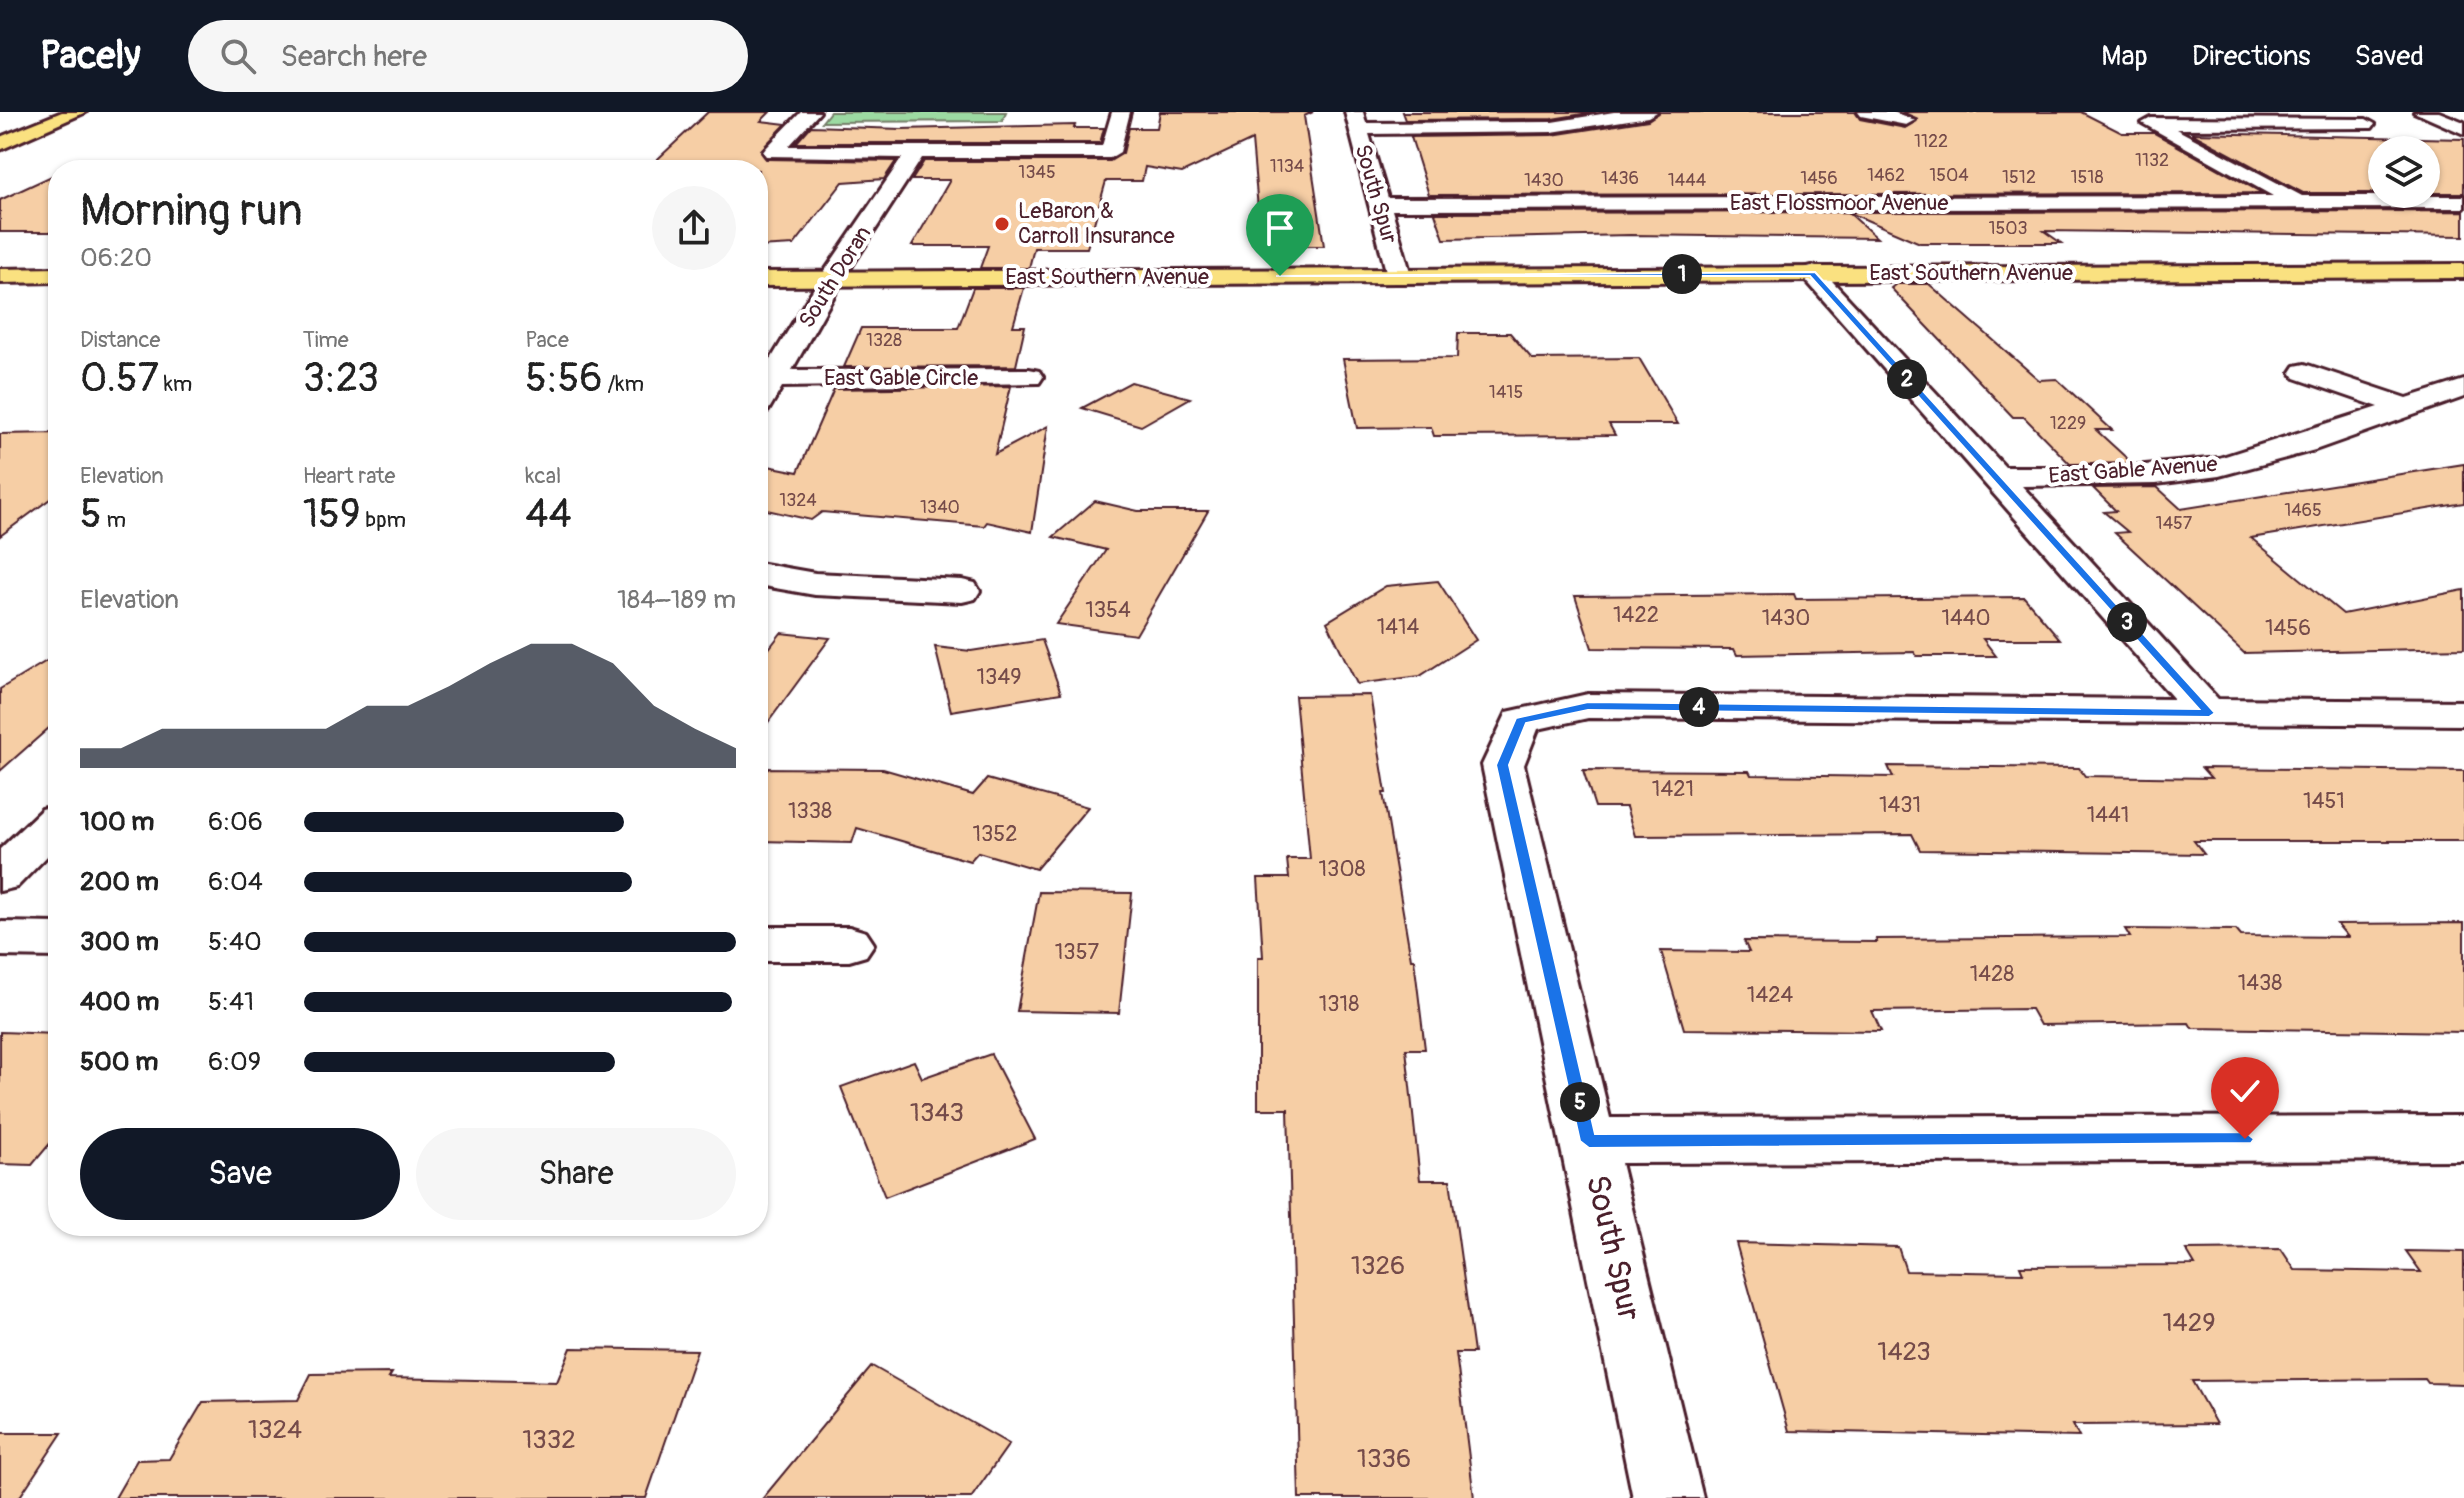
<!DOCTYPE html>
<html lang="en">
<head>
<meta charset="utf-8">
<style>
  :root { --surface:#fff; --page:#f6f6f6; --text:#222; --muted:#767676; --accent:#111827 }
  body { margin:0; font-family:Pangolin,sans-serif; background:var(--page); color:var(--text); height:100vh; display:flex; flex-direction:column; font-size:30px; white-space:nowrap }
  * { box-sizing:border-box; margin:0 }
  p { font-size:26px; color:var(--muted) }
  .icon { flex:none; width:44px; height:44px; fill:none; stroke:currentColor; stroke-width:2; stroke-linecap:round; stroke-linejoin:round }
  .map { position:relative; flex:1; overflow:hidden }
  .sheet { position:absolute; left:48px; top:48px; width:720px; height:1076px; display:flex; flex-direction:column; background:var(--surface); border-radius:32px; box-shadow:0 2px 6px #0004 }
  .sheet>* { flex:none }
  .fabs { position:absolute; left:2368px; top:24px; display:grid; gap:16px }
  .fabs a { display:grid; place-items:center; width:72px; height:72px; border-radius:50%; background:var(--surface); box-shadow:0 2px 6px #0004; font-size:40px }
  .pin { position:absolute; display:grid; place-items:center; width:68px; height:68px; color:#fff; margin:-82px -34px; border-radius:50% 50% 50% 0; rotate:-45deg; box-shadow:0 0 8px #0007 }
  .pin .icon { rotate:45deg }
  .km { position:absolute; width:40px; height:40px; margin:-20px; border-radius:50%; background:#222; color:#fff; font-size:22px; line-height:40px; text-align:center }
  .round { display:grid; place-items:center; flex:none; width:84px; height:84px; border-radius:42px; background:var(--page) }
  .overview { display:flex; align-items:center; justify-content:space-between; height:136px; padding:0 32px }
  h1 { font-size:44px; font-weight:600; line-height:60px }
  .metrics { display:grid; grid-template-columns:repeat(3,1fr); gap:12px; height:136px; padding:8px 32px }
  .metrics div { display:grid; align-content:center }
  .metrics b { font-size:40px; font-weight:600 }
  .metrics small { font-size:22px; font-weight:400 }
  .metrics p { font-size:22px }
  .chart { height:224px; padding:16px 32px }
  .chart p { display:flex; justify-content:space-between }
  .chart svg { width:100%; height:144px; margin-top:8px; fill:var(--accent); opacity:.7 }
  .action { display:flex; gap:16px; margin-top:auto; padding:16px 32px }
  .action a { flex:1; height:92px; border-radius:48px; background:var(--accent); color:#fff; font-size:32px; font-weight:600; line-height:92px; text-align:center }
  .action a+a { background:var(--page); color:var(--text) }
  ul { padding:0 32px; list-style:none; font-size:26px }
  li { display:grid; grid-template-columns:128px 96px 1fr; align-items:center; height:60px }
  li i { height:20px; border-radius:10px; background:var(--accent) }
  header { display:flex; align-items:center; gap:48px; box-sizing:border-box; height:112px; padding:0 40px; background:var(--accent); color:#fff }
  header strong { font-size:38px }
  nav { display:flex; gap:44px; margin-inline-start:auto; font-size:28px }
  .search { width:560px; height:72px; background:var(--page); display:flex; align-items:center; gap:20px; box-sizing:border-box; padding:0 28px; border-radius:44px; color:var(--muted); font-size:30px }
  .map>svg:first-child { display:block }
  .green { fill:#9cdaa2; stroke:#737c66; stroke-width:2 }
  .building { fill:#f6cea5; stroke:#4a1f2b; stroke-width:2 }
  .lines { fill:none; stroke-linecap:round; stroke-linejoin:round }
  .minor-casing { stroke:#4a1f2b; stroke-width:6 }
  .major-casing { stroke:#4a1f2b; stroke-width:6 }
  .minor { fill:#fff; fill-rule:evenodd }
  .major { fill:#fae180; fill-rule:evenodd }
  .route { fill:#1a73e8; stroke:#fff; stroke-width:2 }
  .poi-dot { fill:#c8321e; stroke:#fff; stroke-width:3 }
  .labels { text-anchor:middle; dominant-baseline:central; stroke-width:8; stroke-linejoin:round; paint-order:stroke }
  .far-number-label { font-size:18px; fill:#754b4a }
  .far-street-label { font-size:22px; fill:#4a1f2b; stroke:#fff }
  .far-poi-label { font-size:22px; fill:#4a1f2b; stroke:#fff; text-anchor:start }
  .number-label { font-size:22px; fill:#754b4a }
  .near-number-label { font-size:26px; fill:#754b4a }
  .near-street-label { font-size:32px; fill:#4a1f2b; stroke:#fff }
</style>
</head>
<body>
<header>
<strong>Pacely</strong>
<div class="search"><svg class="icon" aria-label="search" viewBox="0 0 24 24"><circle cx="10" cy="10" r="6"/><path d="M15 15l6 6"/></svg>Search here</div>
<nav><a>Map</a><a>Directions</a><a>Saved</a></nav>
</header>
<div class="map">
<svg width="2464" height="1386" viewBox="0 0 2464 1386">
  <rect width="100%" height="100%" fill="#fff"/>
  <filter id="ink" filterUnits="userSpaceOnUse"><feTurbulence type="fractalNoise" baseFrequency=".0125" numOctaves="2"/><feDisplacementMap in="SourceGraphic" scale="16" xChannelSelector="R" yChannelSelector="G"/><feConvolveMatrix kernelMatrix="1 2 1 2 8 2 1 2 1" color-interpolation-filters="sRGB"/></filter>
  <g filter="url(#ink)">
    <path class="green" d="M830 0H1006L1002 9 822 10Z"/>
    <g class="building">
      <path d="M708 0H770L761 9 786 12 761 38 766 47 896 49 884 67 843 70 794 133 758 135V58H646Z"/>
      <path d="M1160 0H1313L1304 4 1324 134H1270L1269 105 1265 97H1258L1252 28 1182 61 1145 55 1142 69H1106L1087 136H1034L1029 156H980L988 134H912L950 68H912L924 49H1110L1123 41 1129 16H1157Z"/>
      <path d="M1402 0H1595L1552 7 1405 8Z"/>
      <path d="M1660 0H1855L1860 7 1905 16 1918 7 1902 0H2081L2122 21H2154L2262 81 1429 83 1411 25 1552 23 1648 8Z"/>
      <path d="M1075 13 1074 16H1104L1100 31H796L811 14 901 17Z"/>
      <path d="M2191 21 2464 27V81H2426V38H2382V81H2303Z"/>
      <path d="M58 61V120H0V88Z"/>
      <path d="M2464 99V124L2044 119 2061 131H1920L1848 100Z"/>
      <path d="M1848 100 1877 126 1630 123 1444 127 1435 101Z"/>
      <path d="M1896 172H1929L2039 268 2057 267 2112 318H2096L2132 351 2070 352 2024 305H2013L1891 176Z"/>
      <path d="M973 176H1024L1013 214H1025L1016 254 844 255 861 216H958Z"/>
      <path d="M1458 221H1510L1532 247 1639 246 1678 312H1609L1615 323 1434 324 1431 315 1357 316 1343 247 1457 246Z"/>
      <path d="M1131 270 1190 286 1141 314 1082 296Z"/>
      <path d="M1011 274 995 342 1048 314 1032 420 987 410 984 414 822 400 811 408 758 396V352L798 360 834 277Z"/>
      <path d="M58 321V381L0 424V322Z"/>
      <path d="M2464 352V391L2251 426 2343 502 2464 478V536L2244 541 2115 421 2128 420 2104 400 2116 399 2093 376 2157 375 2181 397Z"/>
      <path d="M1095 389 1138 399H1208L1136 523 1056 512 1106 438 1053 425Z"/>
      <path d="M1438 469 1476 528 1420 564 1357 572 1327 510 1386 474Z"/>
      <path d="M1794 482 1796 487 2024 485 2060 527H1983L1996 544H1917L1914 540 1737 543 1734 537 1592 536 1575 484Z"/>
      <path d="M781 521 830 526 758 624V551Z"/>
      <path d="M1042 528 1061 581 951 599 935 535 971 539Z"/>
      <path d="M58 542V608L0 659V577Z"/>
      <path d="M1370 583 1386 681H1383L1411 847H1414L1425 937H1406L1420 1068H1450L1474 1241H1456L1474 1386H1299L1288 997H1258V845H1263L1258 766H1289L1287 747H1310L1295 584Z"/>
      <path d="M1888 654 2079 656 2085 664 2211 666 2202 656 2464 659V729H2194L2204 742 1920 738 1912 722 1635 724 1626 695H1595L1583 658 1749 659 1751 663 1893 665Z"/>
      <path d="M758 656 883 657 973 683 987 667 1088 695 1036 757 978 740 970 749 857 716 852 731 758 729Z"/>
      <path d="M1039 780 1132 781 1119 901 1017 899Z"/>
      <path d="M2464 811V920L2192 916 2189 911 2040 913 2031 897 1872 899 1881 919 1684 917 1661 839 1749 840 1744 829 1877 830 1876 827 2130 825 2125 817 2236 818 2241 824 2348 825 2337 812Z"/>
      <path d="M0 920 58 922V1022L32 1053 0 1052Z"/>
      <path d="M991 942 1035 1027 885 1085 841 975 914 949 922 966Z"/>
      <path d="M1736 1131 1898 1135 1906 1159 2023 1161 2020 1154 2195 1153 2186 1138 2281 1137 2295 1158 2421 1160 2406 1139 2464 1140V1272L2428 1271 2425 1267 2192 1269 2216 1312 2073 1313 2079 1325 1789 1319Z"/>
      <path d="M571 1236 697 1238 646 1386H115L137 1348 169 1347 203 1290 298 1288 311 1262 392 1261 389 1266 557 1270Z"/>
      <path d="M872 1254 1009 1332 971 1386H763Z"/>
      <path d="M0 1321H62L19 1386H0Z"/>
    </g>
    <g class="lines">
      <g class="minor-casing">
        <g id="minor">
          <path d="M801 0H820L789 34H1102L1112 0H1130L1120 40 1110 46H922L844 166 792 258 1029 257 1039 259 1043 265 1039 271 782 275 768 299 758 302 759 267 820 166 902 46 766 44 763 40 766 36Z"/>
          <path d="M1345 0H1363L1366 11 1552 10 1614 0H1657L1648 5 1552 20 1369 22 1388 86 2273 84 2142 11 2151 6 2366 7 2375 12 2372 16 2176 17 2302 84H2464V96L1392 98 1411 163 1399 170 1387 163Z"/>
          <path d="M1858 0H1893L1915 8 1906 13 1861 4Z"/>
          <path d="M2414 0H2439L2464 10V22Z"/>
          <path d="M1812 154 1820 156 2005 355H2124L2219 346 2379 295 2295 266 2291 260 2295 254 2305 252 2407 286 2464 268V285L2315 338 2219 364 2156 372 2022 374 2218 587 2464 589V613L1588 606 1538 617 1524 653 1610 1006 2464 1004V1048L1621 1051 1703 1386H1633L1482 653 1507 600 1588 582 2174 587 1804 166 1800 161 1804 156Z"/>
          <path d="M758 451 815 461 962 468 975 471 980 479 975 487 962 490 815 483 758 473Z"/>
          <path d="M58 693V733L17 775 0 779V737L42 697Z"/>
          <path d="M0 810 58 811V845L0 844Z"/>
          <path d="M758 815H849L866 820 874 832 866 844 849 849H758Z"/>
        </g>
      </g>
      <g class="major-casing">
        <g id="major">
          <path d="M62 0H86L0 38V25Z"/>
          <path d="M2464 152V166L758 174V160Z"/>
          <path d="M58 156V170L0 171V157Z"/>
        </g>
      </g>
      <use href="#minor" class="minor"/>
      <use href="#major" class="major"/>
    </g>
  </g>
  <path class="route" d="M1815 160 2215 601 2209 605 1588 598 1526 611 1509 653 1595 1022 2245 1020 2254 1027 2251 1031 1589 1036 1580 1029 1496 653 1516 606 1588 590 2199 597 1810 164H1276Z"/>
  <circle class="poi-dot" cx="1002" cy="112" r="8"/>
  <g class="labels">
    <g class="far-number-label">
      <text x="1931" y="29">1122</text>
      <text x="2152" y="48">1132</text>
      <text x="1287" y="54">1134</text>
      <text x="1037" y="60">1345</text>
      <text x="1886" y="63">1462</text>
      <text x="1949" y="63">1504</text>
      <text x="2019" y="65">1512</text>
      <text x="2087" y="65">1518</text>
      <text x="1620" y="66">1436</text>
      <text x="1819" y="66">1456</text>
      <text x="1544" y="68">1430</text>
      <text x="1687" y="68">1444</text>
      <text x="2008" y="116">1503</text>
      <text x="884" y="228">1328</text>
      <text x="1506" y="280">1415</text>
      <text x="2068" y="311">1229</text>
      <text x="798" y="388">1324</text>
      <text x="940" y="395">1340</text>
      <text x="2303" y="398">1465</text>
      <text x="2174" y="411">1457</text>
    </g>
    <g class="far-street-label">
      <text transform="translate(1376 82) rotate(74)">South Spur</text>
      <text x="1839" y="91">East Flossmoor Avenue</text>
      <text x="1971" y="161">East Southern Avenue</text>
      <text transform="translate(835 165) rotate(-58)">South Doran</text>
      <text x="1107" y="165">East Southern Avenue</text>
      <text x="901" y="266">East Gable Circle</text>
      <text transform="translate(2133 358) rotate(-4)">East Gable Avenue</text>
    </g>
    <g class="far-poi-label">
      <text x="1018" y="99">LeBaron &amp;<tspan x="1018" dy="25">Carroll Insurance</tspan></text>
    </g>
    <g class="number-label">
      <text x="1108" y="498">1354</text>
      <text x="1636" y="503">1422</text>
      <text x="1786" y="506">1430</text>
      <text x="1966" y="506">1440</text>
      <text x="1398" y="515">1414</text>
      <text x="2288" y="516">1456</text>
      <text x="999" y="565">1349</text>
      <text x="1673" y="677">1421</text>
      <text x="2324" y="689">1451</text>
      <text x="1900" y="693">1431</text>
      <text x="810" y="699">1338</text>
      <text x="2108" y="703">1441</text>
      <text x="995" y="722">1352</text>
      <text x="1342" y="757">1308</text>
      <text x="1077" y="840">1357</text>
      <text x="1992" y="862">1428</text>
      <text x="2260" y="871">1438</text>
      <text x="1770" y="883">1424</text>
      <text x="1339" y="892">1318</text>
    </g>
    <g class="near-number-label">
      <text x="937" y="1001">1343</text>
      <text x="1378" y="1154">1326</text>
      <text x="2189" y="1211">1429</text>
      <text x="1904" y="1240">1423</text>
      <text x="275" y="1318">1324</text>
      <text x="549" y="1328">1332</text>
      <text x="1384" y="1347">1336</text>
    </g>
    <g class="near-street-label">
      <text transform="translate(1613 1136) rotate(77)">South Spur</text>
    </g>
  </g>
</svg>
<div class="fabs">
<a><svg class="icon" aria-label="layers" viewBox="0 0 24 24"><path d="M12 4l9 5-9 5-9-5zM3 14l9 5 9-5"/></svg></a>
</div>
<div class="pin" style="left:1280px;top:164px;background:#1e9e55"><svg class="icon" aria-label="arrive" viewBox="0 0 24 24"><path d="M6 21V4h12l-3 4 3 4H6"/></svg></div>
<div class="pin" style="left:2245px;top:1027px;background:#d93025"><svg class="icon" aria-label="check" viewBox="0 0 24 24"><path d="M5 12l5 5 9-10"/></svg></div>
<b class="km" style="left:1682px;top:162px">1</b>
<b class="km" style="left:1907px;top:267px">2</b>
<b class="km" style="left:2127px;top:510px">3</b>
<b class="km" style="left:1699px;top:595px">4</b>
<b class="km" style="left:1580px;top:990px">5</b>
<section class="sheet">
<div class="overview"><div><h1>Morning run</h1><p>06:20</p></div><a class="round"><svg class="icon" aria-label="share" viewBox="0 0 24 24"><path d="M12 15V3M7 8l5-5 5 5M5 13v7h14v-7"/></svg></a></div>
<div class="metrics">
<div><p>Distance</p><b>0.57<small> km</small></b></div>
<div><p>Time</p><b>3:23</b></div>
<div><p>Pace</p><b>5:56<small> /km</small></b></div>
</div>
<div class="metrics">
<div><p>Elevation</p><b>5<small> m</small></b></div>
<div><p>Heart rate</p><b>159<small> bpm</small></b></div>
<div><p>kcal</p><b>44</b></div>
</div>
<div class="chart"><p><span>Elevation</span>184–189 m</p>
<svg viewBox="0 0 160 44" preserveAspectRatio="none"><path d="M0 44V38L10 38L20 32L30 32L40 32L50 32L60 32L70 25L80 25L90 19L100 12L110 6L120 6L130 12L140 25L150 32L160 38V44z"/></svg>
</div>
<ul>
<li><b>100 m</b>6:06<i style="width:74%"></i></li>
<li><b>200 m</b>6:04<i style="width:76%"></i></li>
<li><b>300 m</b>5:40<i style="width:100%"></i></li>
<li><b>400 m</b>5:41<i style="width:99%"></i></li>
<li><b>500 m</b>6:09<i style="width:72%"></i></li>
</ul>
<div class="action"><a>Save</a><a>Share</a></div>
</section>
</div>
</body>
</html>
